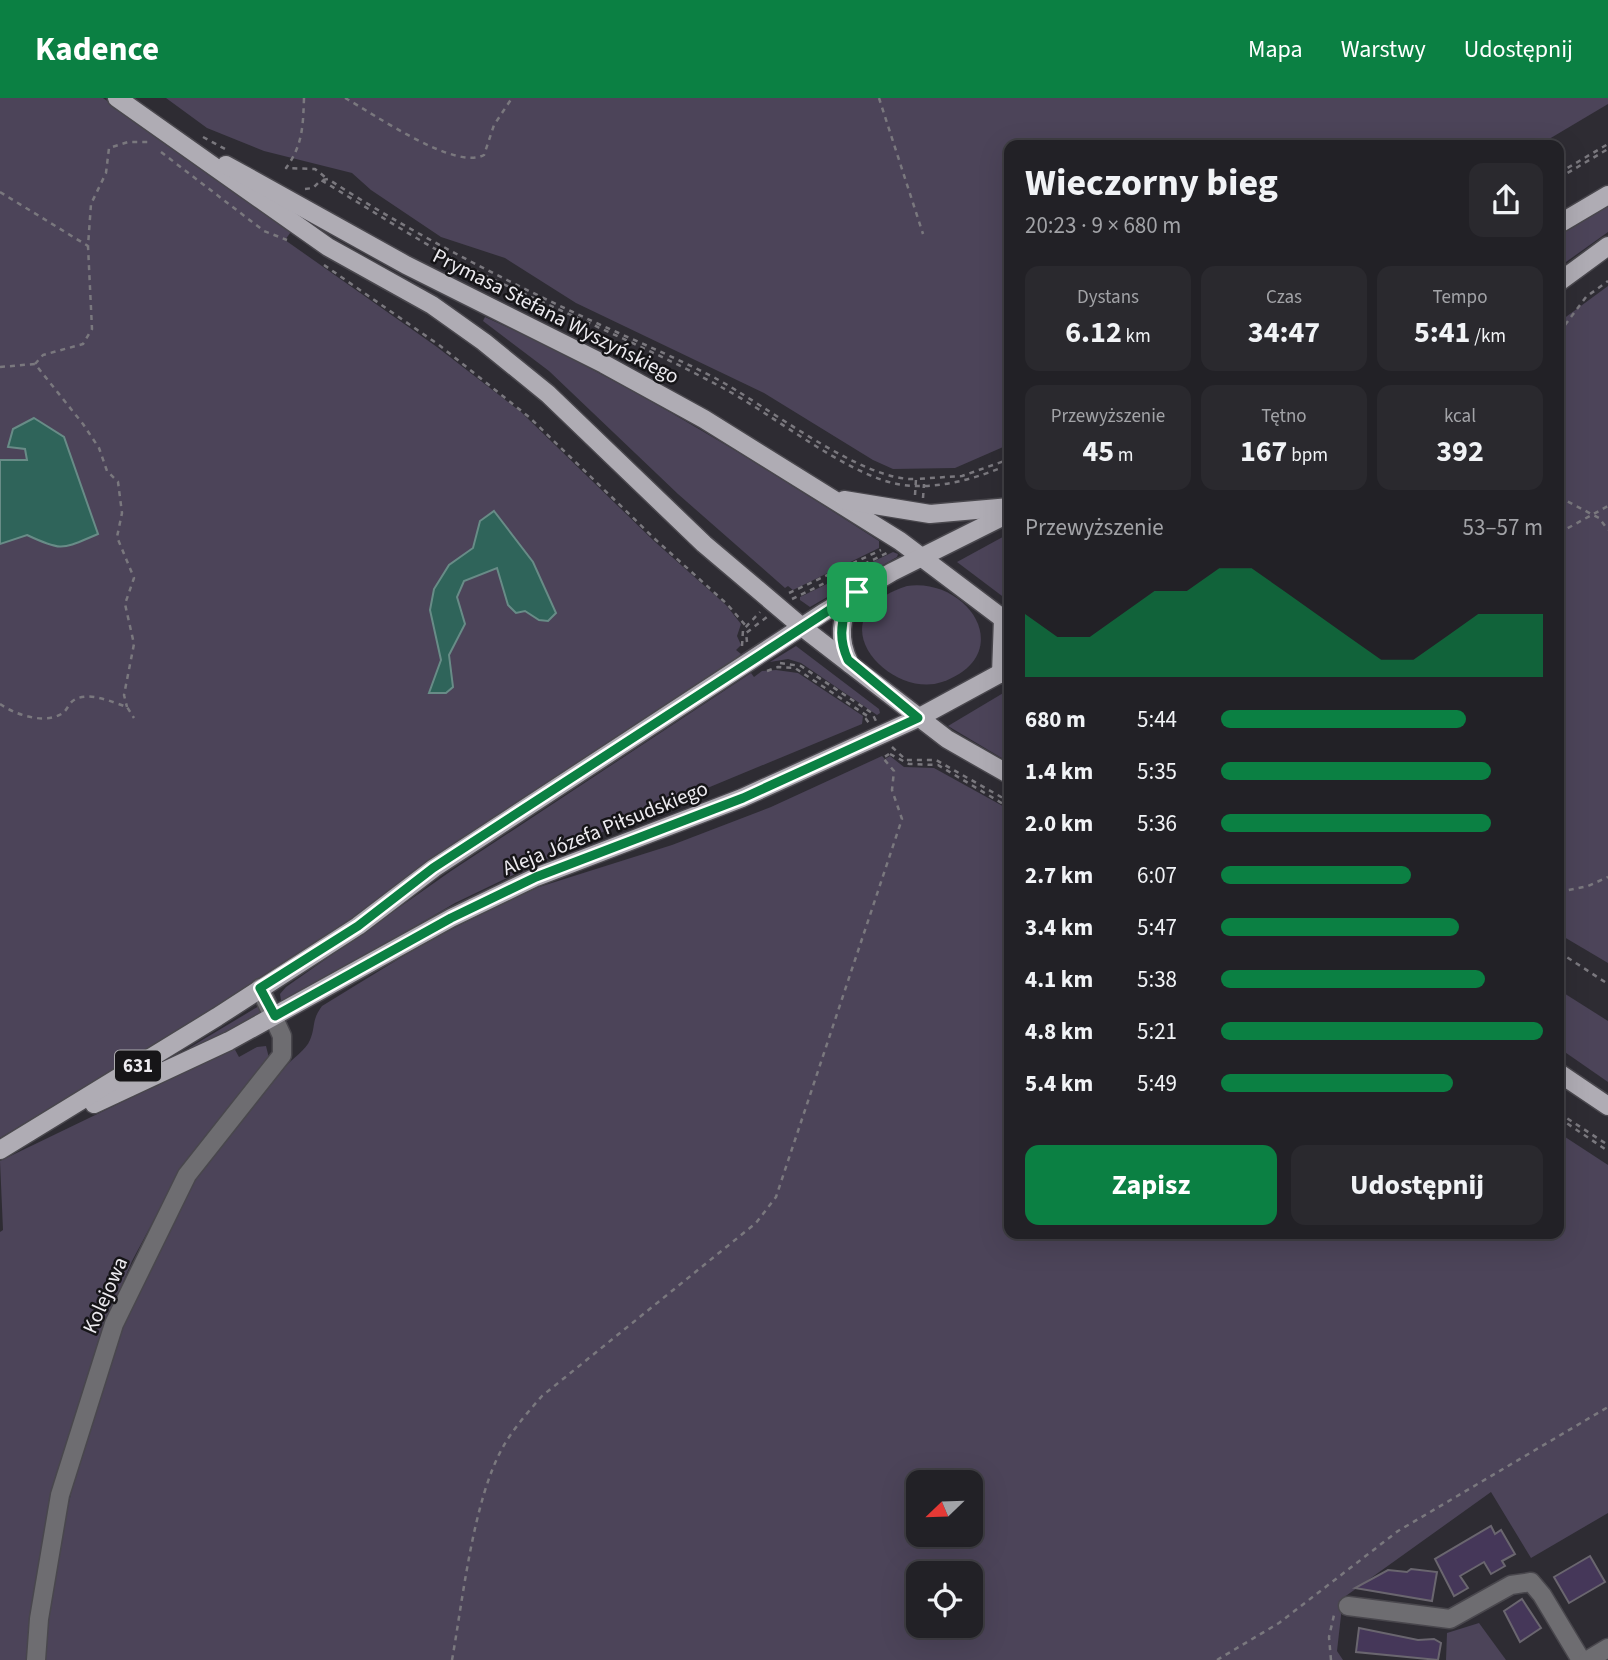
<!DOCTYPE html>
<html lang="pl">
<head>
<meta charset="utf-8">
<style>
  :root { --surface:#222126; --page:#2a292e; --text:#f1f3f6; --muted:#a2a3a7; --line:#3f3e43; --accent:#0b8043 }
  body { margin:0; font-family:"Source Sans 3",sans-serif; background:var(--page); color:var(--text); height:100vh; display:flex; flex-direction:column; font-size:26px; white-space:nowrap }
  * { box-sizing:border-box; margin:0 }
  p { font-size:23px; color:var(--muted) }
  .icon { flex:none; width:38px; height:38px; fill:none; stroke:currentColor; stroke-width:2; stroke-linecap:round; stroke-linejoin:round }
  .map { position:relative; flex:1; overflow:hidden }
  .drawer { position:absolute; left:1004px; top:42px; width:560px; height:1099px; display:flex; flex-direction:column; background:var(--surface); border-radius:14px; box-shadow:0 7px 28px #0002,0 0 0 2px var(--line) }
  .drawer>* { flex:none }
  .needle { width:46px; rotate:247deg }
  .controls { position:absolute; left:906px; top:1372px; display:grid; gap:14px }
  .controls a { display:grid; place-items:center; width:77px; height:77px; border-radius:14px; background:var(--surface); box-shadow:0 7px 28px #0002,0 0 0 2px var(--line); font-size:35px }
  .pin { position:absolute; display:grid; place-items:center; width:60px; height:60px; color:#fff; margin:-30px; border-radius:14px; box-shadow:0 4px 10px #0006 }
  .round { display:grid; place-items:center; flex:none; width:74px; height:74px; border-radius:14px; background:var(--page) }
  .overview { display:flex; align-items:center; justify-content:space-between; height:119px; padding:0 21px }
  h1 { font-size:38px; font-weight:700; line-height:52px }
  .metrics { display:grid; grid-template-columns:repeat(3,1fr); gap:10px; height:119px; padding:7px 21px }
  .metrics div { display:grid; align-content:center; border-radius:14px; background:var(--page); text-align:center }
  .metrics b { font-size:30px; font-weight:700 }
  .metrics small { font-size:19px; font-weight:400 }
  .metrics p { font-size:19px }
  .chart { height:196px; padding:14px 21px }
  .chart p { display:flex; justify-content:space-between }
  .chart svg { width:100%; height:126px; margin-top:7px; fill:var(--accent); opacity:.7 }
  .primary-button { display:flex; gap:14px; margin-top:auto; padding:14px 21px }
  .primary-button a { flex:1; height:80px; border-radius:14px; background:var(--accent); color:#fff; font-size:28px; font-weight:700; line-height:80px; text-align:center }
  .primary-button a+a { background:var(--page); color:var(--text) }
  ul { padding:0 21px; list-style:none; font-size:23px }
  li { display:grid; grid-template-columns:112px 84px 1fr; align-items:center; height:52px }
  li i { height:18px; border-radius:9px; background:var(--accent) }
  header { display:flex; align-items:center; gap:42px; box-sizing:border-box; height:98px; padding:0 35px; background:var(--accent); color:#fff }
  header strong { font-size:33px }
  nav { display:flex; gap:38px; margin-inline-start:auto; font-size:24px }
  .map>svg:first-child { display:block }
  .green { fill:#4c4459; fill-rule:evenodd }
  .water { fill:#2f645a; stroke:#688c87; stroke-width:2 }
  .building { fill:#453759; stroke:#6a666f; stroke-width:2 }
  .lines { fill:none; stroke-linecap:round; stroke-linejoin:round }
  .minor-casing { stroke:#49474d; stroke-width:21 }
  .major-casing { stroke:#49474d; stroke-width:21 }
  .path { stroke:#7a787e; stroke-width:2.5; stroke-dasharray:5 5; stroke-linecap:butt }
  .minor { stroke:#6e6d71; stroke-width:18 }
  .major { stroke:#afacb4; stroke-width:18 }
  .route-casing { stroke:#fff; stroke-width:14 }
  .route { stroke:#0b8043; stroke-width:9 }
  .labels { text-anchor:middle; dominant-baseline:central; stroke-width:5; stroke-linejoin:round; paint-order:stroke }
  .shield { fill:#161518; stroke:#acabaf; stroke-width:2 }
  .shield-label { font-size:19px; font-weight:bold; fill:#edebf0 }
  .street-label { font-size:21px; fill:#edebf0; stroke:#161518 }
</style>
</head>
<body>
<header>
<strong>Kadence</strong>
<nav><a>Mapa</a><a>Warstwy</a><a>Udostępnij</a></nav>
</header>
<div class="map">
<svg width="1608" height="1562" viewBox="0 0 1608 1562">
  <rect width="100%" height="100%" fill="#2e2c33"/>
  <g class="green">
    <path d="M0 0H103L293 131 285 142 437 249 521 314 654 443 726 507 741 526 737 538 741 547 736 552 741 556 724 570 433 761 329 837 182 931 0 1040Z"/>
    <path d="M166 0H1608V6L1539 47H1010V346L955 370 893 371 873 362 764 295 576 205 505 160 441 139 371 92 352 75 264 53 207 30Z"/>
    <path d="M1608 107V134L1559 169V136Z"/>
    <path d="M1608 188V865L1559 836V224Z"/>
    <path d="M485 219C623 281 752 361 879 443V450L793 492 788 488 785 490 678 396 549 273 483 223Z"/>
    <path d="M1010 435V504L957 464Z"/>
    <path d="M893 454 898 456 897 459 810 509 800 502V499Z"/>
    <path d="M907 488C968 479 1019 556 942 584 891 602 811 519 907 488Z"/>
    <path d="M796 548 879 611 880 615 877 617 801 565 788 561 770 564Z"/>
    <path d="M776 572 798 575 863 618 862 626 611 730 455 805 285 905 281 902 280 896 286 889 451 773 751 575 754 579 762 573Z"/>
    <path d="M1010 591V665L948 628Z"/>
    <path d="M882 658 885 661 890 658 904 669 934 670 1010 712V1136H1559V1035L1608 1067V1415L1531 1460 1491 1394 1343 1500 1337 1553 1343 1562H44C61 1396 106 1230 192 1085 214 1048 257 1003 285 969 292 961 306 952 310 942 316 928 311 923 322 908L423 846 509 802 539 789 672 747 771 709ZM919 1384H971V1437H919ZM919 1475H971V1528H919Z"/>
    <path d="M1559 892 1608 923V984L1559 950Z"/>
    <path d="M259 908 265 915 189 955V950Z"/>
    <path d="M266 948 269 960 180 1073 132 1163 100 1240 51 1404 29 1562H0V1134L3 1132 0 1063 234 950 239 959 257 949Z"/>
    <path d="M1479 1525 1506 1562H1446L1447 1535Z"/>
  </g>
  <g class="water">
    <path d="M34 320 64 339 98 436C62 451 63 454 27 437L0 446V362H27L25 351 8 349 13 331Z"/>
    <path d="M494 413 533 464 556 515 548 523 539 522 525 513 516 515 508 507 497 470 464 483 457 499 465 526 449 557 453 589 446 595H429L441 562 430 512 434 491 449 467 473 450 480 423Z"/>
  </g>
  <g class="building">
    <path d="M1491 1428 1495 1436 1501 1432 1515 1456 1502 1463 1505 1468 1491 1476 1484 1464 1460 1478 1468 1490 1454 1498 1435 1461Z"/>
    <path d="M1590 1458 1605 1484 1569 1505 1554 1479Z"/>
    <path d="M1411 1471 1437 1474 1432 1503 1355 1490 1388 1472 1407 1474Z"/>
    <path d="M1522 1501 1541 1530 1520 1544 1504 1513Z"/>
    <path d="M1359 1530 1418 1542 1434 1541 1441 1545 1438 1562 1356 1554Z"/>
  </g>
  <g class="lines">
    <g class="minor-casing">
      <g id="minor">
        <path d="M1348 1508 1450 1521 1511 1487 1531 1484 1542 1497 1581 1562"/>
        <path d="M36 1562 39 1521 60 1397 114 1226 187 1077 282 957V938L260 890"/>
        <path d="M1588 1562 1608 1550"/>
      </g>
    </g>
    <g class="major-casing">
      <g id="major">
        <path d="M117 0 328 149 432 207 484 244 548 296 704 446 802 529 947 641 1010 677"/>
        <path d="M226 67 406 167 604 266 704 321 900 443 1010 526"/>
        <path d="M1559 126 1608 97"/>
        <path d="M1559 184 1608 148"/>
        <path d="M844 402 930 416 1010 409"/>
        <path d="M850 566C838 543 839 518 855 497"/>
        <path d="M1001 576 1003 520"/>
        <path d="M1559 975 1608 1008"/>
        <path d="M94 1006 229 943 451 820 536 779 742 700 918 620 1010 570"/>
        <path d="M0 1052 217 919 358 828 434 770 823 515 892 474 1010 415"/>
      </g>
    </g>
    <g class="path">
      <path d="M304 0C303 27 303 47 286 70L315 71 325 79"/>
      <path d="M345 0C374 16 455 73 484 57L494 27 512 0"/>
      <path d="M879 0 923 136"/>
      <path d="M203 39 225 51"/>
      <path d="M161 54 264 133 287 142"/>
      <path d="M1559 75 1608 46"/>
      <path d="M1559 80 1608 51"/>
      <path d="M323 82 328 81C407 132 490 175 575 215 621 237 669 256 715 280 766 307 862 384 916 381"/>
      <path d="M305 91 313 90 321 82C376 115 429 150 486 178 564 215 645 248 721 289 771 315 844 375 897 386 934 393 976 381 1010 366"/>
      <path d="M0 94 88 148"/>
      <path d="M324 167 439 247 529 319 656 442 727 506 746 528"/>
      <path d="M1559 235 1586 199 1608 183"/>
      <path d="M35 266 43 257 83 246 92 231 88 148 91 106 106 75 109 50 128 44H150"/>
      <path d="M0 269 35 266 83 326 99 350 107 373 118 384 122 415 117 439 134 480 125 506 134 546 124 597 127 609"/>
      <path d="M915 397 916 381 962 378 1010 361"/>
      <path d="M1559 399 1599 420 1608 432"/>
      <path d="M923 400 924 386"/>
      <path d="M1559 435 1608 408"/>
      <path d="M789 495 881 452"/>
      <path d="M792 501 887 455"/>
      <path d="M747 544 746 535 767 519"/>
      <path d="M742 548 743 532 760 514"/>
      <path d="M780 565 801 568 872 615 876 623"/>
      <path d="M767 573 778 569 795 570 869 619 866 621 869 625"/>
      <path d="M0 606C16 617 45 627 63 615 67 612 69 605 74 602 89 593 112 604 127 609L134 620"/>
      <path d="M892 649 906 662H936L1010 704"/>
      <path d="M890 656 909 666 938 667 1010 710"/>
      <path d="M1559 794 1588 788 1608 779"/>
      <path d="M1559 854 1608 886"/>
      <path d="M1559 1015 1608 1047"/>
      <path d="M1559 1020 1608 1053"/>
      <path d="M452 1562C463 1501 473 1402 503 1349 513 1331 528 1314 542 1298L756 1125 776 1099 902 721 892 692 894 673 883 660 889 656"/>
      <path d="M1217 1562 1279 1525 1398 1433 1608 1309"/>
      <path d="M1331 1562 1329 1539 1334 1517"/>
    </g>
    <use href="#minor" class="minor"/>
    <use href="#major" class="major"/>
  </g>
  <g class="lines">
    <g class="route-casing">
      <path id="route" d="M857 494C841 515 837 538 848 562L918 620 743 700 536 779 451 820 275 918 260 890 358 828 433 770Z"/>
    </g>
    <use href="#route" class="route"/>
  </g>
  <g class="labels">
    <rect class="shield" x="115" y="952.5" width="46" height="31" rx="5"/>
    <g class="shield-label">
      <text x="138" y="968">631</text>
    </g>
    <g class="street-label">
      <text transform="translate(556 218) rotate(27)">Prymasa Stefana Wyszyńskiego</text>
      <text transform="translate(605 730) rotate(-22)">Aleja Józefa Piłsudskiego</text>
      <text transform="translate(105 1197) rotate(-66)">Kolejowa</text>
    </g>
  </g>
</svg>
<div class="controls">
<a><svg class="needle" viewBox="-14 -14 28 28"><path d="M0-13l5 13h-10z" fill="#e53935"/><path d="M0 13l5-13h-10z" fill="#a2a3a7"/></svg></a>
<a><svg class="icon" aria-label="locate" viewBox="0 0 24 24"><circle cx="12" cy="12" r="6"/><path d="M12 2v4M12 18v4M2 12h4M18 12h4"/></svg></a>
</div>
<div class="pin" style="left:857px;top:494px;background:#1e9e55"><svg class="icon" aria-label="arrive" viewBox="0 0 24 24"><path d="M6 21V4h12l-3 4 3 4H6"/></svg></div>
<section class="drawer">
<div class="overview"><div><h1>Wieczorny bieg</h1><p>20:23 · 9 × 680 m</p></div><a class="round"><svg class="icon" aria-label="share" viewBox="0 0 24 24"><path d="M12 15V3M7 8l5-5 5 5M5 13v7h14v-7"/></svg></a></div>
<div class="metrics">
<div><p>Dystans</p><b>6.12<small> km</small></b></div>
<div><p>Czas</p><b>34:47</b></div>
<div><p>Tempo</p><b>5:41<small> /km</small></b></div>
</div>
<div class="metrics">
<div><p>Przewyższenie</p><b>45<small> m</small></b></div>
<div><p>Tętno</p><b>167<small> bpm</small></b></div>
<div><p>kcal</p><b>392</b></div>
</div>
<div class="chart"><p><span>Przewyższenie</span>53–57 m</p>
<svg viewBox="0 0 160 44" preserveAspectRatio="none"><path d="M0 44V22L10 30L20 30L30 22L40 14L50 14L60 6L70 6L80 14L90 22L100 30L110 38L120 38L130 30L140 22L150 22L160 22V44z"/></svg>
</div>
<ul>
<li><b>680 m</b>5:44<i style="width:76%"></i></li>
<li><b>1.4 km</b>5:35<i style="width:84%"></i></li>
<li><b>2.0 km</b>5:36<i style="width:84%"></i></li>
<li><b>2.7 km</b>6:07<i style="width:59%"></i></li>
<li><b>3.4 km</b>5:47<i style="width:74%"></i></li>
<li><b>4.1 km</b>5:38<i style="width:82%"></i></li>
<li><b>4.8 km</b>5:21<i style="width:100%"></i></li>
<li><b>5.4 km</b>5:49<i style="width:72%"></i></li>
</ul>
<div class="primary-button"><a>Zapisz</a><a>Udostępnij</a></div>
</section>
</div>
</body>
</html>
